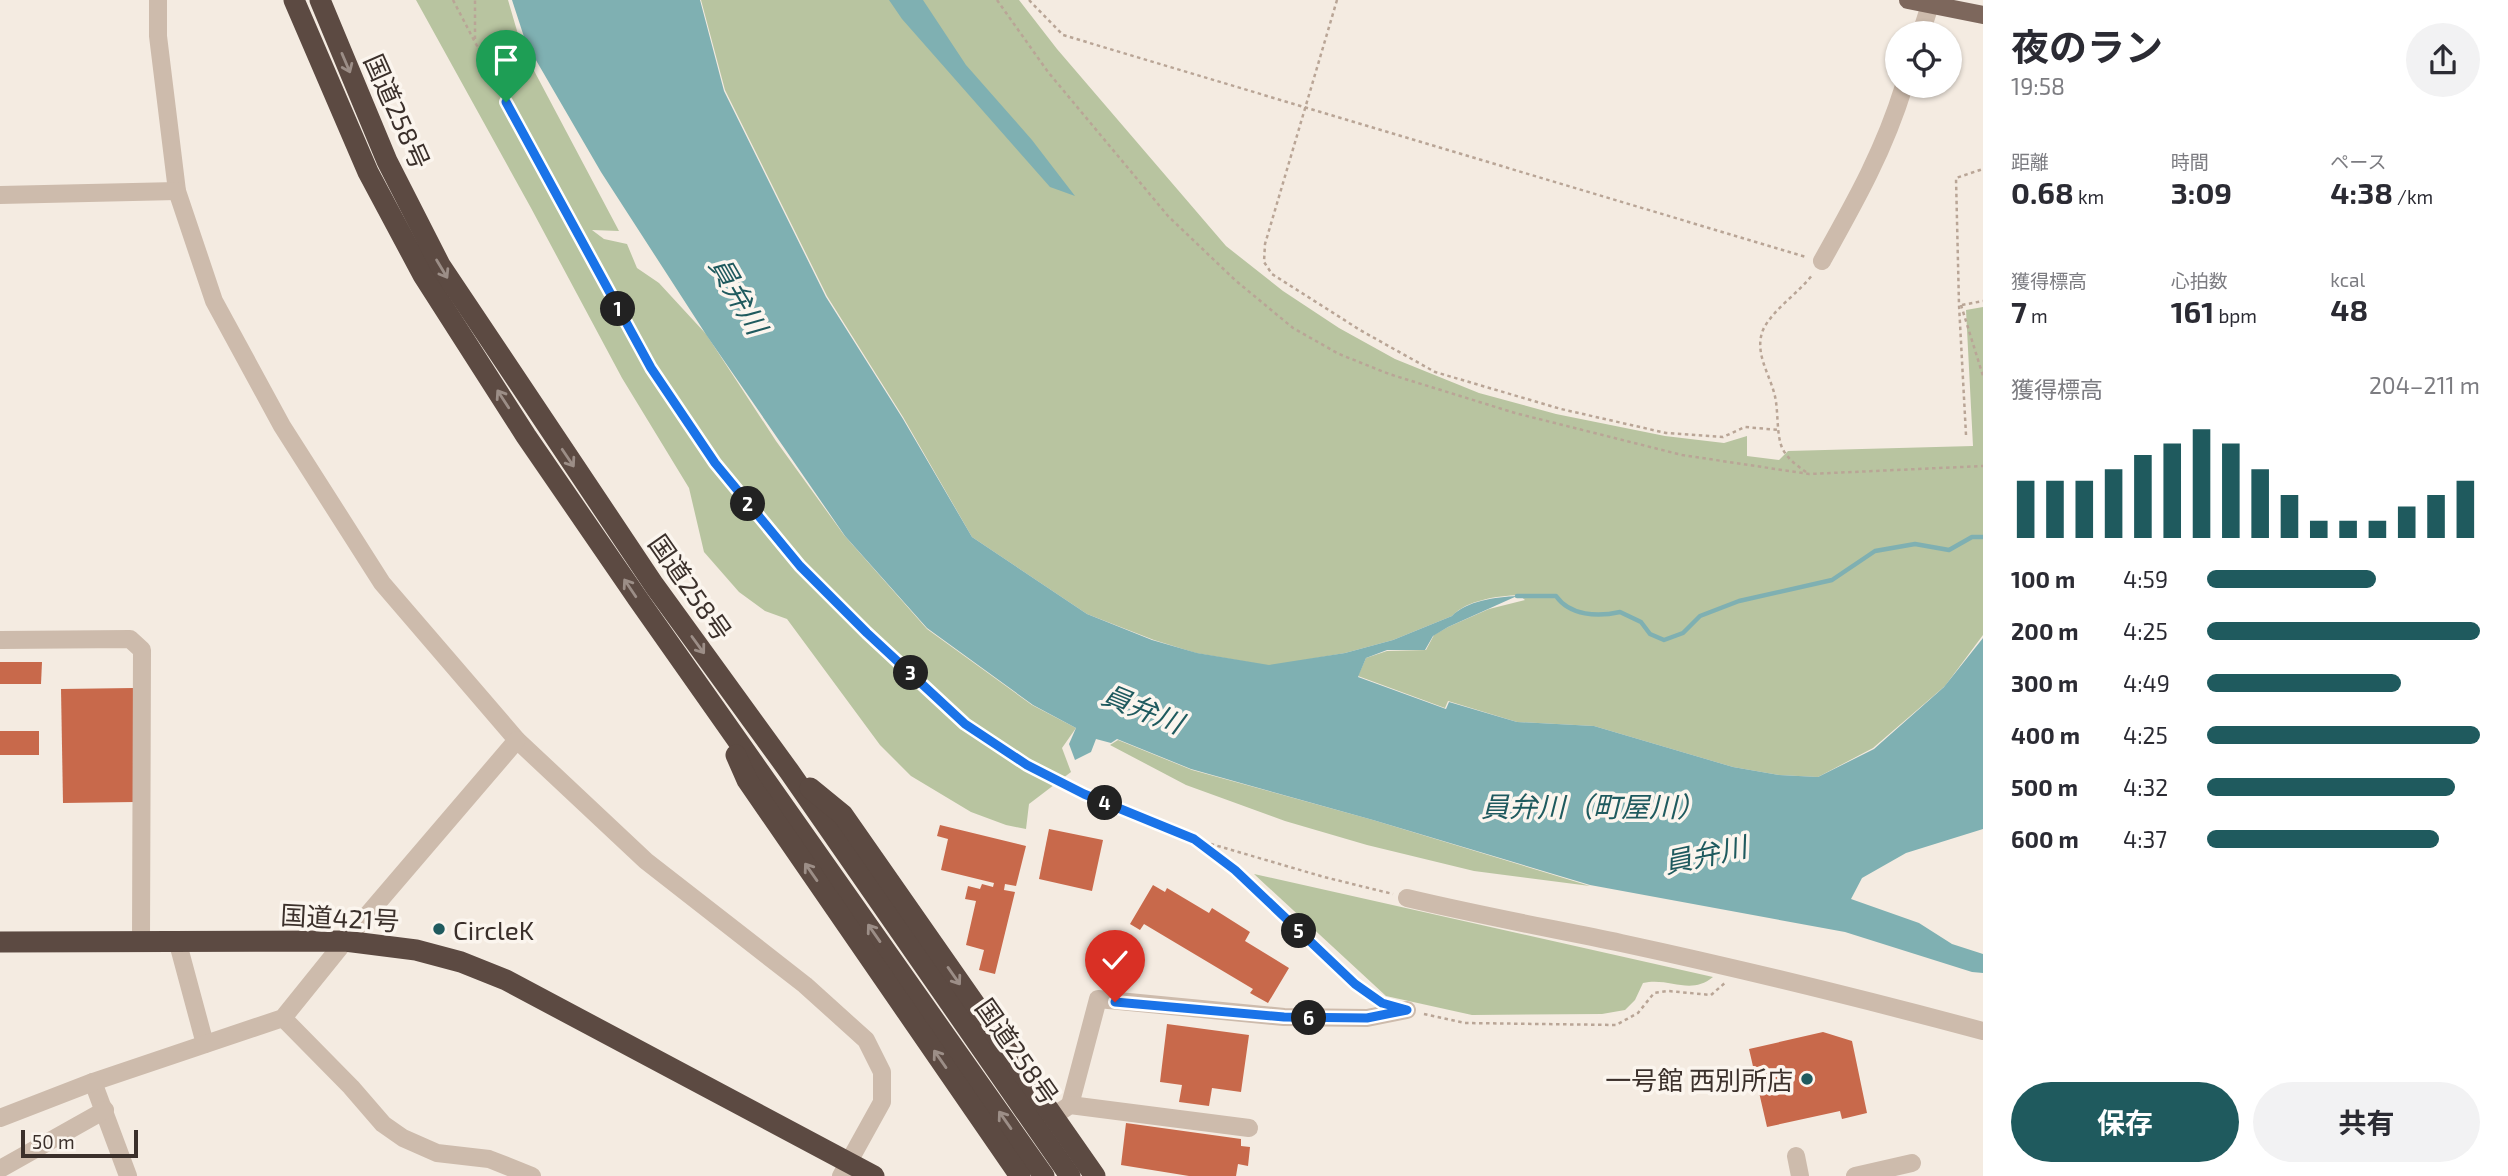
<!DOCTYPE html>
<html lang="ja">
<head>
<meta charset="utf-8">
<style>
  :root { --surface:#fff; --page:#f2f2f3; --text:#2b2b33; --muted:#7c7c81; --accent:#1f5a5e }
  body { margin:0; font-family:"Exo 2","Noto Sans JP",sans-serif; background:var(--page); color:var(--text); height:100vh; display:flex; flex-direction:column; font-size:26px; white-space:nowrap }
  * { box-sizing:border-box; margin:0 }
  p { font-size:23px; color:var(--muted) }
  .icon { flex:none; width:38px; height:38px; fill:none; stroke:currentColor; stroke-width:2; stroke-linecap:round; stroke-linejoin:round }
  .map { position:relative; flex:1; overflow:hidden }
  .details { display:flex; flex-direction:column; background:var(--surface); width:525px }
  .details>* { flex:none }
  .buttons { position:absolute; left:1885px; top:21px; display:grid; gap:14px }
  .buttons a { display:grid; place-items:center; width:77px; height:77px; border-radius:50%; background:var(--surface); box-shadow:0 2px 5px #0004; font-size:35px }
  .scale { position:absolute; left:21px; bottom:18px; width:117px; box-sizing:border-box; padding-left:7px; border:4px solid #3b302b; border-top:0; font-size:19px; line-height:24px; white-space:nowrap; color:#3b302b; -webkit-text-stroke:5px #fbf5ee; paint-order:stroke }
  .pin { position:absolute; display:grid; place-items:center; width:60px; height:60px; color:#fff; margin:-72px -30px; border-radius:50% 50% 50% 0; rotate:-45deg; box-shadow:0 0 7px #0007 }
  .pin .icon { rotate:45deg }
  .km { position:absolute; width:35px; height:35px; margin:-18px; border-radius:50%; background:#222; color:#fff; font-size:19px; line-height:35px; text-align:center }
  .round { display:grid; place-items:center; flex:none; width:74px; height:74px; border-radius:37px; background:var(--page) }
  .summary { display:flex; align-items:center; justify-content:space-between; height:119px; padding:0 28px }
  h1 { font-size:38px; font-weight:700; line-height:52px }
  .stats { display:grid; grid-template-columns:repeat(3,1fr); gap:10px; height:119px; padding:7px 28px }
  .stats div { display:grid; align-content:center }
  .stats b { font-size:30px; font-weight:700 }
  .stats small { font-size:19px; font-weight:400 }
  .stats p { font-size:19px }
  .chart { height:196px; padding:14px 28px }
  .chart p { display:flex; justify-content:space-between }
  .chart svg { width:100%; height:126px; margin-top:7px; stroke:var(--accent); stroke-width:6 }
  .action { display:flex; gap:14px; margin-top:auto; padding:14px 28px }
  .action a { flex:1; height:80px; border-radius:42px; background:var(--accent); color:#fff; font-size:28px; font-weight:700; line-height:80px; text-align:center }
  .action a+a { background:var(--page); color:var(--text) }
  ul { padding:0 28px; list-style:none; font-size:23px }
  li { display:grid; grid-template-columns:112px 84px 1fr; align-items:center; height:52px }
  li i { height:18px; border-radius:9px; background:var(--accent) }
  main { display:flex; flex:1; min-height:0 }
  .map>svg:first-child { display:block }
  .green { fill:#b8c4a0 }
  .water { fill:#7fb0b2 }
  .lines { fill:none; stroke-linecap:round; stroke-linejoin:round }
  .stream { stroke:#7fb0b2; stroke-width:4.5 }
  .building { fill:#c8694b }
  .path { stroke:#b9a596; stroke-width:2.5; stroke-dasharray:3.5 3.5; stroke-linecap:butt }
  .minor { stroke:#cdbbac; stroke-width:18 }
  .major { stroke:#7d675c; stroke-width:18 }
  .highway { stroke:#5c4a42; stroke-width:21 }
  .oneway { stroke:#9c8e87 }
  .route-casing { stroke:#fff; stroke-width:14 }
  .route { stroke:#1a73e8; stroke-width:9 }
  .poi-dot { fill:#1f5a5e; stroke:#fbf5ee; stroke-width:2.5 }
  .labels { text-anchor:middle; dominant-baseline:central; stroke-width:7; stroke-linejoin:round; paint-order:stroke }
  .street-label { font-size:26px; fill:#3b302b; stroke:#fbf5ee }
  .poi-label { font-size:26px; fill:#3b302b; stroke:#fbf5ee; text-anchor:start }
  .water-label { font-size:28px; font-style:italic; fill:#1f5a5e; stroke:#fbf5ee }
</style>
</head>
<body>
<main>
<div class="map">
<svg width="1983" height="1176" viewBox="0 0 1983 1176">
  <rect width="100%" height="100%" fill="#f4ebe1"/>
  <g class="green">
    <path d="M416 0H508L522 48 619 231 592 230 604 239 627 244 637 268 659 283 706 334 776 441 844 535 927 629 1032 705 1076 728 1062 748 1071 772 1029 804 1026 829 1006 825 971 812 911 776 880 745 787 619 765 611 739 592 704 552 689 488 622 378 531 208Z"/>
    <path d="M701 0H1019L1057 49 1226 246 1283 291 1339 328 1395 359 1479 393 1556 414 1665 436 1724 443 1747 436V456L1779 460 1788 451 1973 446 1966 310 1983 307V635L1945 686 1873 748 1818 777 1779 775 1733 767 1594 726 1517 722 1448 701 1445 708 1358 676 1366 658 1387 651 1426 650 1434 635 1448 627 1489 609 1525 600 1519 595C1497 596 1467 600 1452 616L1393 640 1345 653 1270 666 1196 653 1154 640 1087 614 972 537 903 417 827 296 725 90Z"/>
    <path d="M1118 740 1192 770 1373 820 1590 886 1474 871 1367 845 1285 821 1186 785 1110 745Z"/>
    <path d="M1254 874 1713 977C1690 996 1670 977 1643 983L1635 1000 1625 1010 1602 1014 1472 1015 1386 996Z"/>
  </g>
  <g class="water">
    <path d="M512 0H700L724 91 826 297 903 419 972 537 1087 614 1152 640 1197 653 1269 665 1345 653 1393 640 1452 616C1466 601 1496 597 1517 596L1448 627 1433 636 1425 650H1387L1366 658 1358 677 1446 709 1449 702 1517 722 1594 726 1733 767 1779 775 1818 777 1874 749 1944 687 1983 638V829L1906 853 1862 878 1851 899 1919 923 1952 944 1983 954V973L1972 972 1845 932 1590 885 1373 820 1191 769 1117 739 1111 743 1096 739 1091 752 1075 760 1069 744 1076 728 1033 705 927 628 845 536 707 336 601 172 526 43Z"/>
    <path d="M889 0H923L966 65 1032 140 1075 196 1050 187 902 19Z"/>
  </g>
  <g class="lines">
    <path class="stream" d="M1517 596H1556C1570 616 1598 617 1620 612L1641 622 1650 634 1664 640 1683 633 1700 616 1739 601 1832 580 1875 551 1915 544 1949 550 1972 537H1983"/>
  </g>
  <g class="building">
    <path d="M0 662H42L41 684H0Z"/>
    <path d="M134 688 135 802 63 803 61 689Z"/>
    <rect x="0" y="731" width="39" height="24"/>
    <path d="M940 825 1026 846 1016 886 1005 884 1004 890 1015 892 995 974 979 970 984 950 966 945 976 901 965 899 968 886 980 889 982 884 993 887 994 883 941 870 948 839 937 836Z"/>
    <path d="M1049 829 1103 840 1092 891 1039 879Z"/>
    <path d="M1153 885 1165 892 1167 888 1209 913 1212 908 1250 932 1245 941 1289 968 1268 1003 1250 993 1253 989 1144 924 1140 930 1130 924Z"/>
    <path d="M1167 1024 1249 1035 1241 1092 1212 1088 1209 1106 1179 1102 1182 1085 1160 1082Z"/>
    <path d="M1823 1032 1852 1041 1867 1113 1842 1119 1840 1111 1767 1127 1749 1049Z"/>
    <path d="M1126 1123 1241 1139V1146L1250 1147 1248 1166 1238 1164 1236 1176H1189L1121 1165Z"/>
  </g>
  <g class="lines">
    <g class="path">
      <path d="M453 0 537 161 651 368 715 463 766 526 800 566 867 633 965 724 1027 765 1084 794 1194 839 1324 877 1393 894"/>
      <path d="M997 0 1048 72 1168 216 1235 280 1293 328 1339 354 1389 374 1515 413 1682 455 1809 474 1983 466"/>
      <path d="M1029 0 1063 35 1806 257"/>
      <path d="M1337 0 1265 244 1264 262 1272 274 1360 330 1435 372 1561 409 1666 433 1723 437 1745 427 1779 430"/>
      <path d="M475 39V0"/>
      <path d="M1961 305 1983 376"/>
      <path d="M1962 305 1983 301"/>
      <path d="M1966 435 1959 305 1956 178 1983 169"/>
      <path d="M1806 472C1796 465 1785 457 1781 445 1777 432 1778 416 1776 402 1773 378 1753 355 1763 330 1772 310 1800 292 1813 274"/>
      <path d="M1196 840 1235 870 1355 984 1377 999"/>
      <path d="M1424 1014 1465 1023 1616 1025 1638 1013 1654 993 1668 991 1711 995 1726 982"/>
    </g>
    <g class="minor">
      <path d="M158 0V36L177 191 214 301 282 426 382 583 517 740 646 861 805 985 866 1040 882 1072V1102L841 1176"/>
      <path d="M1921 33 1930 5"/>
      <path d="M0 195 177 191"/>
      <path d="M1822 261C1855 202 1884 151 1904 86"/>
      <path d="M0 640 130 639 142 650 141 941"/>
      <path d="M1407 898C1478 915 1549 928 1621 943 1742 969 1863 999 1983 1031"/>
      <path d="M177 940 205 1044"/>
      <path d="M283 1018 351 1087 383 1124 403 1138 437 1153 489 1159 532 1176"/>
      <path d="M93 1082 128 1176"/>
      <path d="M1070 1105 1098 999 1284 1017 1367 1018 1407 1010"/>
      <path d="M1061 1111 1070 1105 1249 1128"/>
      <path d="M0 1118 93 1082 283 1018 345 941 517 740"/>
      <path d="M1796 1156 1800 1176"/>
      <path d="M0 1169 105 1110"/>
      <path d="M1855 1176 1912 1163"/>
    </g>
    <path class="major" d="M1908 0 1983 15"/>
    <g class="highway">
      <path d="M294 0 368 172 423 275 526 436 638 599 1044 1176"/>
      <path d="M320 0 387 161 440 265 654 585 789 771 1070 1176"/>
      <path d="M736 755 747 780 1020 1176"/>
      <path d="M810 788 843 815 1095 1176"/>
      <path d="M0 942 345 941 416 950 461 962 506 980 874 1176"/>
    </g>
  </g>
  <defs><path id="oneway-shaft" d="M-6 0H5M1.5-3L5.5 0L1.5 3" fill="none" stroke-width="1.6" stroke-linecap="round" stroke-linejoin="round" transform="scale(1.75)"/></defs>
  <g class="oneway">
    <use href="#oneway-shaft" transform="translate(346 63) rotate(67)"/>
    <use href="#oneway-shaft" transform="translate(442 269) rotate(59)"/>
    <use href="#oneway-shaft" transform="translate(503 399) rotate(-123)"/>
    <use href="#oneway-shaft" transform="translate(568 458) rotate(56)"/>
    <use href="#oneway-shaft" transform="translate(630 588) rotate(-124)"/>
    <use href="#oneway-shaft" transform="translate(698 645) rotate(54)"/>
    <use href="#oneway-shaft" transform="translate(811 872) rotate(-125)"/>
    <use href="#oneway-shaft" transform="translate(874 933) rotate(-125)"/>
    <use href="#oneway-shaft" transform="translate(954 976) rotate(55)"/>
    <use href="#oneway-shaft" transform="translate(940 1059) rotate(-125)"/>
    <use href="#oneway-shaft" transform="translate(1005 1120) rotate(-125)"/>
  </g>
  <g class="lines">
    <g class="route-casing">
      <path id="route" d="M506 102 651 368 715 463 800 566 867 633 965 724 1027 765 1084 794 1194 839 1235 870 1355 984 1382 1003 1407 1010 1367 1018 1284 1017 1115 1002"/>
    </g>
    <use href="#route" class="route"/>
  </g>
  <g class="poi-dot">
    <circle cx="439" cy="929" r="7"/>
    <circle cx="1807" cy="1079" r="7"/>
  </g>
  <g class="labels">
    <g class="street-label">
      <text transform="translate(398 111) rotate(66)">国道258号</text>
      <text transform="translate(691 587) rotate(55)">国道258号</text>
      <text transform="translate(340 917) rotate(3)">国道421号</text>
      <text transform="translate(1018 1051) rotate(55)">国道258号</text>
    </g>
    <g class="poi-label">
      <text x="453" y="929">CircleK</text>
      <text x="1793" y="1079" text-anchor="end">一号館 西別所店</text>
    </g>
    <g class="water-label">
      <text transform="translate(739 295) rotate(60)">員弁川</text>
      <text transform="translate(1143 708) rotate(22)">員弁川</text>
      <text x="1593" y="806">員弁川（町屋川）</text>
      <text transform="translate(1705 854) rotate(-12)">員弁川</text>
    </g>
  </g>
</svg>
<div class="buttons">
<a><svg class="icon" aria-label="locate" viewBox="0 0 24 24"><circle cx="12" cy="12" r="6"/><path d="M12 2v4M12 18v4M2 12h4M18 12h4"/></svg></a>
</div>
<div class="scale">50 m</div>
<div class="pin" style="left:506px;top:102px;background:#1e9e55"><svg class="icon" aria-label="arrive" viewBox="0 0 24 24"><path d="M6 21V4h12l-3 4 3 4H6"/></svg></div>
<div class="pin" style="left:1115px;top:1002px;background:#d93025"><svg class="icon" aria-label="check" viewBox="0 0 24 24"><path d="M5 12l5 5 9-10"/></svg></div>
<b class="km" style="left:618px;top:309px">1</b>
<b class="km" style="left:748px;top:504px">2</b>
<b class="km" style="left:911px;top:673px">3</b>
<b class="km" style="left:1105px;top:803px">4</b>
<b class="km" style="left:1299px;top:931px">5</b>
<b class="km" style="left:1309px;top:1018px">6</b>
</div>
<section class="details">
<div class="summary"><div><h1>夜のラン</h1><p>19:58</p></div><a class="round"><svg class="icon" aria-label="share" viewBox="0 0 24 24"><path d="M12 15V3M7 8l5-5 5 5M5 13v7h14v-7"/></svg></a></div>
<div class="stats">
<div><p>距離</p><b>0.68<small> km</small></b></div>
<div><p>時間</p><b>3:09</b></div>
<div><p>ペース</p><b>4:38<small> /km</small></b></div>
</div>
<div class="stats">
<div><p>獲得標高</p><b>7<small> m</small></b></div>
<div><p>心拍数</p><b>161<small> bpm</small></b></div>
<div><p>kcal</p><b>48</b></div>
</div>
<div class="chart"><p><span>獲得標高</span>204–211 m</p>
<svg viewBox="0 0 160 44" preserveAspectRatio="none"><path d="M5 44V24M15 44V24M25 44V24M35 44V20M45 44V15M55 44V11M65 44V6M75 44V11M85 44V20M95 44V29M105 44V38M115 44V38M125 44V38M135 44V33M145 44V29M155 44V24"/></svg>
</div>
<ul>
<li><b>100 m</b>4:59<i style="width:62%"></i></li>
<li><b>200 m</b>4:25<i style="width:100%"></i></li>
<li><b>300 m</b>4:49<i style="width:71%"></i></li>
<li><b>400 m</b>4:25<i style="width:100%"></i></li>
<li><b>500 m</b>4:32<i style="width:91%"></i></li>
<li><b>600 m</b>4:37<i style="width:85%"></i></li>
</ul>
<div class="action"><a>保存</a><a>共有</a></div>
</section>
</main>
</body>
</html>
